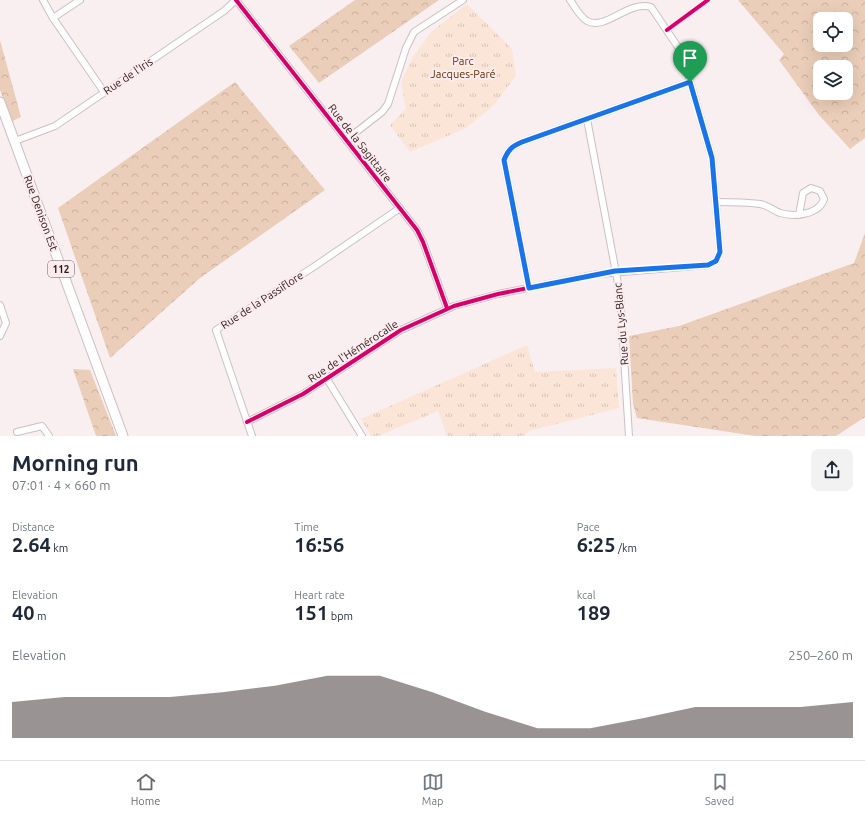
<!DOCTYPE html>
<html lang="en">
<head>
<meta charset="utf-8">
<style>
  :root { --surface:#fff; --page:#f2f2f3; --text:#1f2937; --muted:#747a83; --line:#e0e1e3; --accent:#6f6668 }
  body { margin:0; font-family:Ubuntu,sans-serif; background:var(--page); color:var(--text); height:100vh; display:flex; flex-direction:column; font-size:15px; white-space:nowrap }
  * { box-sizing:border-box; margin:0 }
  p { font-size:13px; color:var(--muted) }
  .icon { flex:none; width:22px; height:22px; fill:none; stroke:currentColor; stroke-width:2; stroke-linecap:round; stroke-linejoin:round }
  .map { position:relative; height:436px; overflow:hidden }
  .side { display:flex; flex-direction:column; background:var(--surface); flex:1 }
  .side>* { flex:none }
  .controls { position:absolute; left:813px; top:12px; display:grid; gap:8px }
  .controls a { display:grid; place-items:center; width:40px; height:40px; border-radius:8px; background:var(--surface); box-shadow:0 4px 16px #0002; font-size:20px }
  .pin { position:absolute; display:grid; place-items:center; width:34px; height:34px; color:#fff; margin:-41px -17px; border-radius:50% 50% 50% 0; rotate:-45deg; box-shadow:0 0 4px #0007 }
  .pin .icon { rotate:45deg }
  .round { display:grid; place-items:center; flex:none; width:42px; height:42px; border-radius:8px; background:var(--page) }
  .headline { display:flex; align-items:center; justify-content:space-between; height:68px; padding:0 12px }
  h1 { font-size:22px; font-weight:700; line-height:30px }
  .figures { display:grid; grid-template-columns:repeat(3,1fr); gap:6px; height:68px; padding:4px 12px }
  .figures div { display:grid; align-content:center }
  .figures b { font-size:20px; font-weight:700 }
  .figures small { font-size:11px; font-weight:400 }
  .figures p { font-size:11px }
  .chart { height:112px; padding:8px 12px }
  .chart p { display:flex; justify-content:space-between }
  .chart svg { width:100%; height:72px; margin-top:4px; fill:var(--accent); opacity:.7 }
  .tab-bar { display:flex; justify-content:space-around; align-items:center; height:56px; border-top:1px solid var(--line); background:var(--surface); font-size:11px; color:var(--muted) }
  .tab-bar a { display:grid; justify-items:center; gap:2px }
  .tab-bar .active { color:var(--accent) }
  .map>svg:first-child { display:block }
  .grass { fill:url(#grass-tufts) }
  .forest { fill:url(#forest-crowns); fill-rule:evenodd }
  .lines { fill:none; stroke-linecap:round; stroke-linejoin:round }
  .street-casing { stroke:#cac1c3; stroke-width:8 }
  .primary-casing { stroke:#cac1c3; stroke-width:11 }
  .street { stroke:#fefdfd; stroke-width:6 }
  .primary { stroke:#fefdfd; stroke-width:9 }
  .cycleway-casing { stroke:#fdebee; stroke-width:6 }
  .cycleway { stroke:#d6006c; stroke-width:4 }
  .route-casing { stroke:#fff; stroke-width:8 }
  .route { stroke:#1a73e8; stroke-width:5 }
  .labels { text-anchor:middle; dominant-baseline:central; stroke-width:4; stroke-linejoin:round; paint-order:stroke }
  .shield { fill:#fdebee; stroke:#665b5d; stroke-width:1 }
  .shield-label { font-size:10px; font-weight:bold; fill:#251d1f }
  .park-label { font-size:11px; fill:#5e3503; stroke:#fdebee }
  .street-label { font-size:11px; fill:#251d1f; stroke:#fdebee }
</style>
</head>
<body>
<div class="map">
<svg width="865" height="436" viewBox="0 0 865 436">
  <defs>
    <pattern id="grass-tufts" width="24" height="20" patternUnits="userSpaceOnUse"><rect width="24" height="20" fill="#fbe5d6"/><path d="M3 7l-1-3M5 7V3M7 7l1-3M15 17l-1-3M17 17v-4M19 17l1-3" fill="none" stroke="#d7c4b7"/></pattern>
    <pattern id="forest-crowns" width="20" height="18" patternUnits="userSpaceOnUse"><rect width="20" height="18" fill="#ebceb9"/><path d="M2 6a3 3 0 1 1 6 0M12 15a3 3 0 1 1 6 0" fill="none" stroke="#c9b09f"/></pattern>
  </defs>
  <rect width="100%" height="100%" fill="#f9eff1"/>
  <g class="grass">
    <path d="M467 4 512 49 516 76 493 106 466 128 410 152 390 125 406 109 401 82 413 57 431 32Z"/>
    <path d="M527 345 535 372 616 368 619 408 529 431 523 436H447L438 411 378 436H371L361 419Z"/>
  </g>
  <g class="forest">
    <path d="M355 0H439L319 83 289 46Z"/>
    <path d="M738 0H865V138L850 149 819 115 779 60 784 54ZM820 19H846V45H820ZM820 67H846V93H820Z"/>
    <path d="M0 40 21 117 12 121 0 90Z"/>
    <path d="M235 82 325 190 200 278 110 358 58 208Z"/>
    <path d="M865 233V417L836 436H755L637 418 633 404 629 336 679 326 854 263Z"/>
    <path d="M73 369 90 370 116 436H96Z"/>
  </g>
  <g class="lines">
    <g class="street-casing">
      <g id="street">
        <path d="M43 0 53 18 104 92"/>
        <path d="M236 0 417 230 423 242 447 308"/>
        <path d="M53 18 80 0"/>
        <path d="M587 119 620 294 629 436"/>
        <path d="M346 140 382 112 388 104 406 48 414 32 463 0"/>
        <path d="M15 141 55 126 224 11 236 0"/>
        <path d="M716 202C730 202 745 202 760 204 767 205 773 210 780 213 794 217 819 215 824 199L820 191 811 188 803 193 799 215"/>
        <path d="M529 288 504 160C508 150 512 146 522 142L690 82"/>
        <path d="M0 305 6 323 0 336"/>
        <path d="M327 379 362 436"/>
        <path d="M247 422 303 394 401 330 454 306 498 294 598 274 708 265 716 261 720 252 712 158 682 53 651 7C628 0 606 31 587 21 580 17 575 7 570 0"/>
        <path d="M17 432 42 426 49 436"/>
        <path d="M252 436 216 330 315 266 400 208"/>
      </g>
    </g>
    <g class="primary-casing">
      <path id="primary" d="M0 102 123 436"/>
    </g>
    <use href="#street" class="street"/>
    <use href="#primary" class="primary"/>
    <g class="cycleway-casing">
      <g id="cycleway">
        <path d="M236 0 417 230 423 242 447 308"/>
        <path d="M667 30 708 0"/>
        <path d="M247 422 303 394 401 330 454 306 498 294 598 274 708 265 716 261 720 252 712 158 690 82"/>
      </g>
    </g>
    <use href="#cycleway" class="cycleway"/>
  </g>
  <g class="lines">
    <g class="route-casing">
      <path id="route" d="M690 82 712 158 720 252 716 261 708 265 615 271 529 288 504 160C508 150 512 146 522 142Z"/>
    </g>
    <use href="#route" class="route"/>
  </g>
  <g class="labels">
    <rect class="shield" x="48" y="261" width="26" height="16" rx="3"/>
    <g class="shield-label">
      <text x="61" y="269">112</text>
    </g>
    <g class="park-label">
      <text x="463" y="61">Parc<tspan x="463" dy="13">Jacques-Paré</tspan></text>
    </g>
    <g class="street-label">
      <text transform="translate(128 76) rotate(-34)">Rue de l'Iris</text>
      <text transform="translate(360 143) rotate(52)">Rue de la Sagittaire</text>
      <text transform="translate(41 213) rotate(70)">Rue Denison Est</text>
      <text transform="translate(262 300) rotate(-33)">Rue de la Passiflore</text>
      <text transform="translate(621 324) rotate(-95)">Rue du Lys-Blanc</text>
      <text transform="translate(353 351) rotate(-33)">Rue de l'Hémérocalle</text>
    </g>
  </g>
</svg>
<div class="controls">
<a><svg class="icon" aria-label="locate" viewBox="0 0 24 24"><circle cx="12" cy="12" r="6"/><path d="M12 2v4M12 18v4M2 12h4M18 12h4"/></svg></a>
<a><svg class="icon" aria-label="layers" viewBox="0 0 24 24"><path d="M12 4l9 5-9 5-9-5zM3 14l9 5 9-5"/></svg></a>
</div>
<div class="pin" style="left:690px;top:82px;background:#1e9e55"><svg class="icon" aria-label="arrive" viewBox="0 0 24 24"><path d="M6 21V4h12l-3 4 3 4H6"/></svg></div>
</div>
<section class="side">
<div class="headline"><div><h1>Morning run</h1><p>07:01 · 4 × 660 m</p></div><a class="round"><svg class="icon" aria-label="share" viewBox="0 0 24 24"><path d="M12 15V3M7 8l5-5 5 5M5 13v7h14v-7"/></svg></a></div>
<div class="figures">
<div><p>Distance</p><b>2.64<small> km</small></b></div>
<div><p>Time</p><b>16:56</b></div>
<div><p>Pace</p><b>6:25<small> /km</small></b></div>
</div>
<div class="figures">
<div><p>Elevation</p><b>40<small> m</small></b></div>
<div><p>Heart rate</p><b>151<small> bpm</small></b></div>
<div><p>kcal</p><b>189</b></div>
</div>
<div class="chart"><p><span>Elevation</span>250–260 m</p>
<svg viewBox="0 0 160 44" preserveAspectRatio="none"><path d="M0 44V22L10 19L20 19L30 19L40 16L50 12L60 6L70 6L80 16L90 28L100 38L110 38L120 32L130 25L140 25L150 25L160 22V44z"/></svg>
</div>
</section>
<nav class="tab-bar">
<a class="active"><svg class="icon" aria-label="home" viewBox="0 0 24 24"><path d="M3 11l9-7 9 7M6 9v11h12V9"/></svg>Home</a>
<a><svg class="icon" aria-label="map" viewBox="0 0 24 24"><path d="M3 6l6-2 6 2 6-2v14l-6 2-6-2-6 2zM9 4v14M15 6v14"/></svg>Map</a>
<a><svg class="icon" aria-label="saved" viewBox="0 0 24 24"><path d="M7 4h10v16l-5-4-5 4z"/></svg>Saved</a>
</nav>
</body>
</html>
